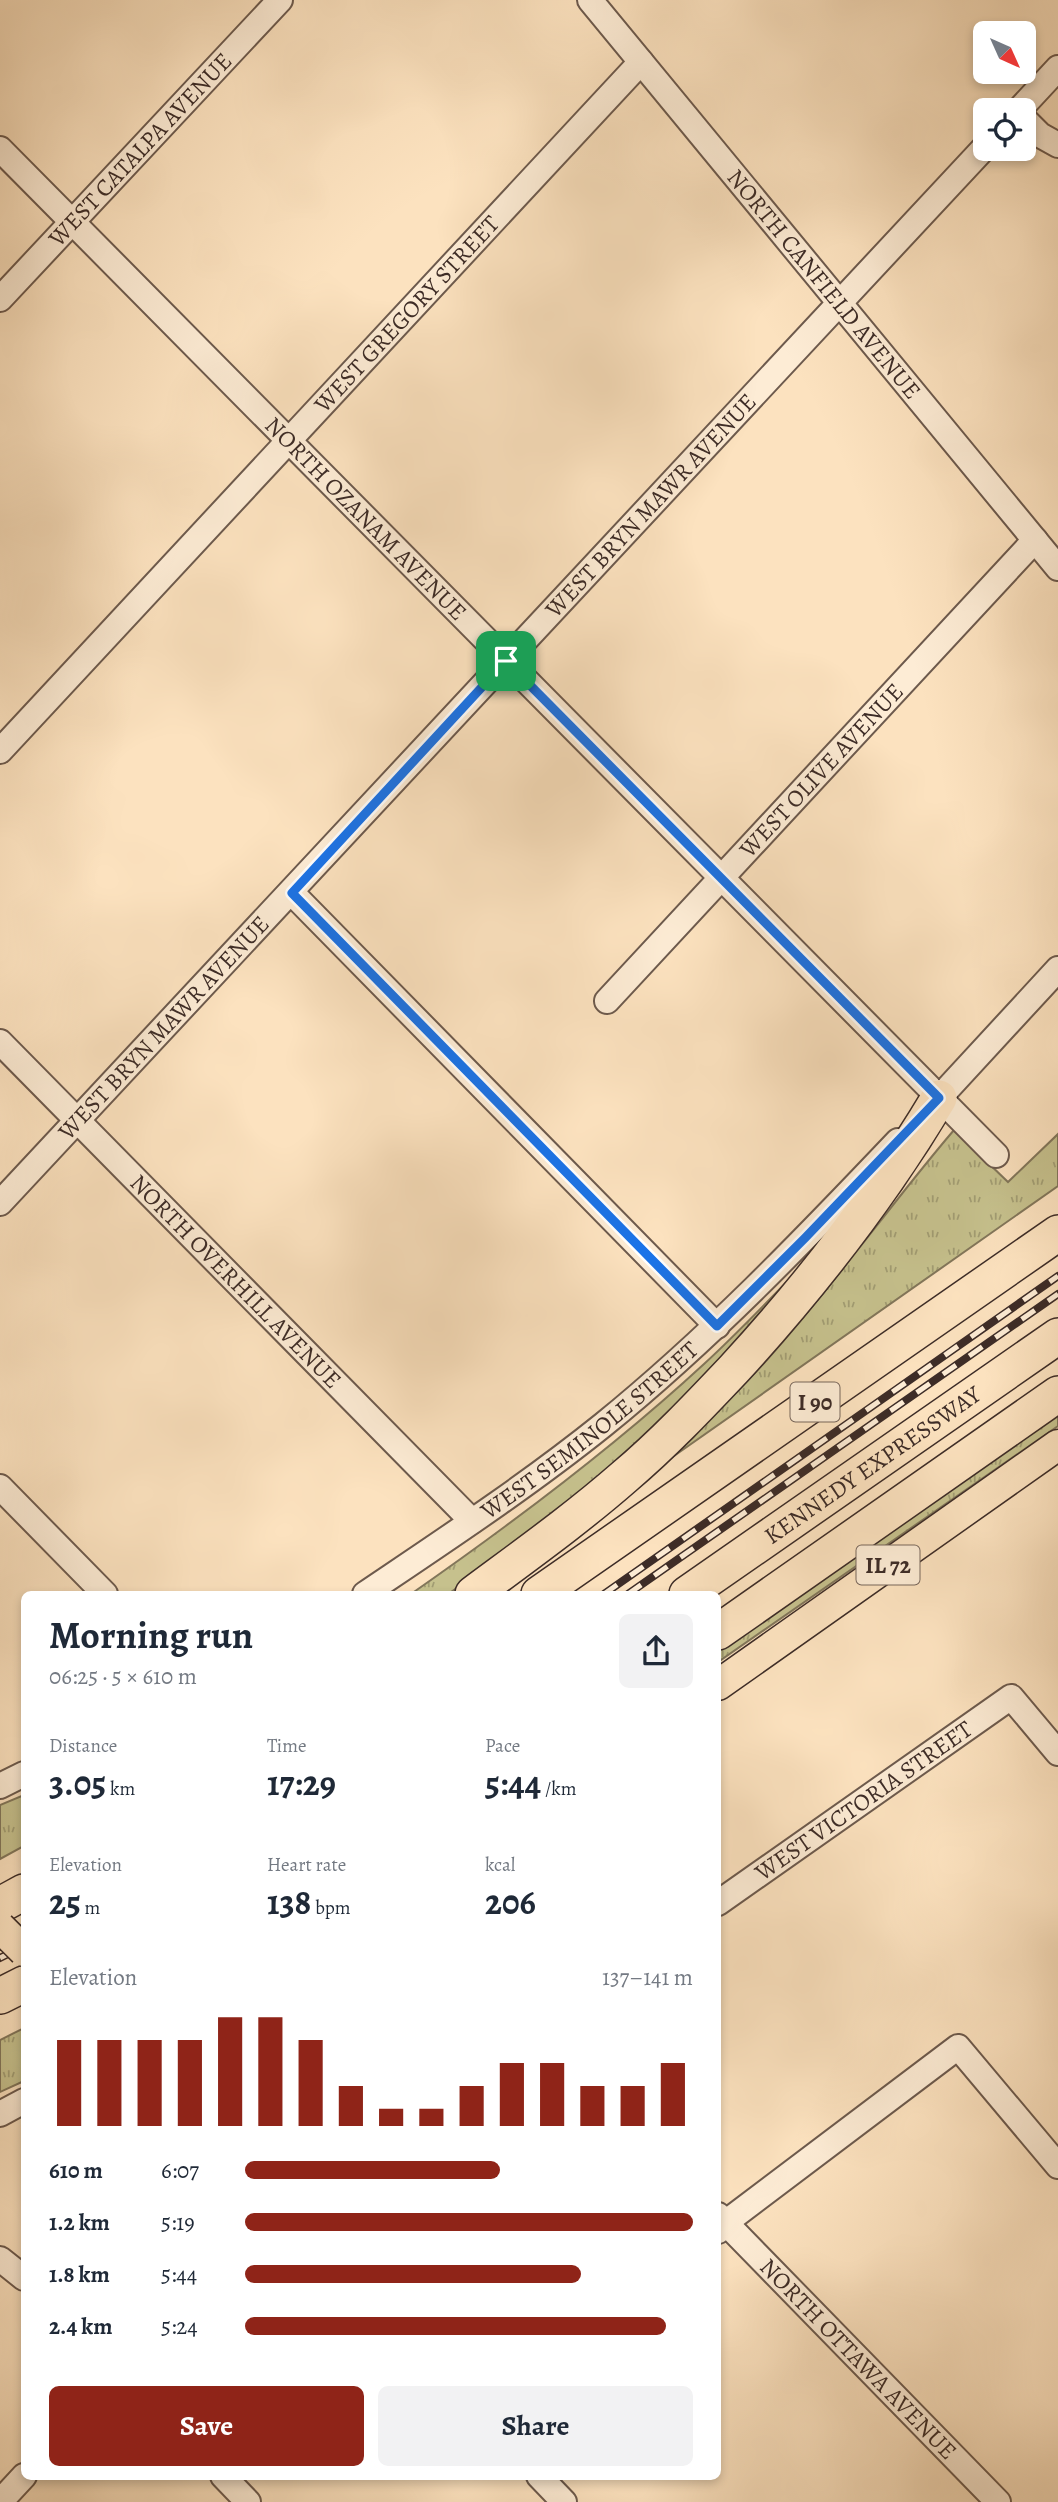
<!DOCTYPE html>
<html lang="en">
<head>
<meta charset="utf-8">
<style>
  :root { --surface:#fff; --page:#f2f2f3; --text:#1f2937; --muted:#747a83; --accent:#8f2418 }
  body { margin:0; font-family:Alegreya,serif; background:var(--page); color:var(--text); height:100vh; display:flex; flex-direction:column; font-size:26px; white-space:nowrap }
  * { box-sizing:border-box; margin:0 }
  p { font-size:23px; color:var(--muted) }
  .icon { flex:none; width:38px; height:38px; fill:none; stroke:currentColor; stroke-width:2; stroke-linecap:round; stroke-linejoin:round }
  .map { position:relative; flex:1; overflow:hidden }
  .side { position:absolute; left:21px; top:1591px; width:700px; height:889px; display:flex; flex-direction:column; background:var(--surface); border-radius:10px; box-shadow:0 4px 10px #0003 }
  .side>* { flex:none }
  .needle { width:46px; rotate:135deg }
  .controls { position:absolute; left:973px; top:21px; display:grid; gap:14px }
  .controls a { display:grid; place-items:center; width:63px; height:63px; border-radius:10px; background:var(--surface); box-shadow:0 4px 10px #0003; font-size:35px }
  .pin { position:absolute; display:grid; place-items:center; width:60px; height:60px; color:#fff; margin:-30px; border-radius:14px; box-shadow:0 4px 10px #0006 }
  .round { display:grid; place-items:center; flex:none; width:74px; height:74px; border-radius:10px; background:var(--page) }
  .summary { display:flex; align-items:center; justify-content:space-between; height:119px; padding:0 28px }
  h1 { font-size:38px; font-weight:700; line-height:52px }
  .metrics { display:grid; grid-template-columns:repeat(3,1fr); gap:10px; height:119px; padding:7px 28px }
  .metrics div { display:grid; align-content:center }
  .metrics b { font-size:35px; font-weight:700 }
  .metrics small { font-size:19px; font-weight:400 }
  .metrics p { font-size:19px }
  .chart { height:196px; padding:14px 28px }
  .chart p { display:flex; justify-content:space-between }
  .chart svg { width:100%; height:126px; margin-top:7px; stroke:var(--accent); stroke-width:6 }
  .action { display:flex; gap:14px; margin-top:auto; padding:14px 28px }
  .action a { flex:1; height:80px; border-radius:10px; background:var(--accent); color:#fff; font-size:28px; font-weight:700; line-height:80px; text-align:center }
  .action a+a { background:var(--page); color:var(--text) }
  ul { padding:0 28px; list-style:none; font-size:23px }
  li { display:grid; grid-template-columns:112px 84px 1fr; align-items:center; height:52px }
  li i { height:18px; border-radius:9px; background:var(--accent) }
  .map>svg:first-child { display:block }
  .grass { fill:url(#grass-tufts); stroke:#82765a; stroke-width:2 }
  .lines { fill:none; stroke-linecap:round; stroke-linejoin:round }
  .minor-casing { stroke:#6d5a4d; stroke-width:28 }
  .major-casing { stroke:#3d2c27; stroke-width:33 }
  .highway-casing { stroke:#3d2c27; stroke-width:38 }
  .minor { stroke:#fdecd5; stroke-width:24 }
  .major { stroke:#fce2bf; stroke-width:30 }
  .highway { stroke:#fce2bf; stroke-width:35 }
  .rail-casing { stroke:#3d2c27; stroke-width:8 }
  .rail { stroke:#fdecd5; stroke-width:5; stroke-dasharray:16; stroke-linecap:butt }
  .major-bridge-casing { stroke:#3d2c27; stroke-width:33; stroke-linecap:butt }
  .major-bridge { stroke:#fce2bf; stroke-width:30 }
  .route-casing { stroke:#fff; stroke-width:14 }
  .route { stroke:#1a73e8; stroke-width:9 }
  .labels { text-anchor:middle; dominant-baseline:central; stroke-width:5; stroke-linejoin:round; paint-order:stroke }
  .shield { fill:#fdecd5; stroke:#77665b; stroke-width:2 }
  .shield-label { font-size:23px; font-weight:bold; fill:#3d2c27 }
  .street-label { font-size:24px; fill:#3d2c27; stroke:#fdecd5 }
</style>
</head>
<body>
<div class="map">
<svg width="1058" height="2502" viewBox="0 0 1058 2502">
  <defs>
    <pattern id="grass-tufts" width="24" height="20" patternUnits="userSpaceOnUse" patternTransform="scale(1.75)"><rect width="24" height="20" fill="#c6c18d"/><path d="M3 7l-1-3M5 7V3M7 7l1-3M15 17l-1-3M17 17v-4M19 17l1-3" fill="none" stroke="#a29d73"/></pattern>
  </defs>
  <rect width="100%" height="100%" fill="#fce2bf"/>
  <filter id="stains"><feTurbulence type="fractalNoise" baseFrequency=".00286" numOctaves="4"/><feColorMatrix values="0 0 0 0 .2 0 0 0 0 .09 0 0 0 0 .02 0 0 0 .5 -.17"/></filter>
  <radialGradient id="worn" r=".72"><stop offset=".6" stop-color="#630" stop-opacity="0"/><stop offset="1" stop-color="#630" stop-opacity=".3"/></radialGradient>
  <g class="grass">
    <path d="M954 1130 1008 1182 1058 1134V1186L654 1470C692 1436 730 1401 765 1362 832 1288 889 1206 954 1130Z"/>
    <path d="M839 1228 677 1416 486 1568 448 1594H411C513 1523 613 1448 704 1364 751 1321 794 1273 839 1228Z"/>
    <path d="M1058 1408V1426L718 1662V1647Z"/>
    <path d="M24 1795V1846L0 1859V1805Z"/>
    <path d="M24 2028V2081L0 2092V2040Z"/>
  </g>
  <g class="lines">
    <g class="minor-casing">
      <g id="minor">
        <path id="s1" d="M590 0 1058 568"/>
        <path d="M1019 110 1058 68"/>
        <path d="M1024 119 1040 135 1058 145"/>
        <path id="s2" d="M0 149 996 1155"/>
        <path id="s3" d="M0 299 280 0"/>
        <path id="s4" d="M0 751 641 62"/>
        <path d="M292 893 717 1326"/>
        <path id="s5" d="M607 1001 1035 540"/>
        <path id="s6" d="M0 1042 472 1521"/>
        <path d="M928 1110 1058 969"/>
        <path id="s7" d="M0 1203 985 147"/>
        <path d="M0 1487 105 1594"/>
        <path id="s8" d="M365 1594C445 1540 527 1486 603 1425 709 1339 804 1240 898 1141"/>
        <path d="M0 1786 24 1774"/>
        <path id="s9" d="M718 1903 1011 1697 1058 1753"/>
        <path d="M0 2114 24 2101"/>
        <path id="s10" d="M718 2215 998 2502"/>
        <path d="M718 2231 725 2223 958 2047 1058 2166"/>
        <path d="M0 2259 24 2278"/>
        <path d="M223 2476 248 2502"/>
        <path d="M539 2476 564 2502"/>
        <path d="M0 2502 24 2476"/>
      </g>
    </g>
    <g class="major-casing">
      <path id="major" d="M718 1685 1058 1445"/>
    </g>
    <g class="highway-casing">
      <g id="highway">
        <path d="M473 1594C524 1556 576 1519 624 1477 663 1444 699 1406 734 1369 812 1284 880 1197 939 1098"/>
        <path d="M539 1594 1058 1233"/>
        <path id="s11" d="M687 1594 1058 1336"/>
        <path d="M718 1632 1058 1394"/>
        <path d="M0 1905 24 1892"/>
        <path d="M0 1996 24 1984"/>
      </g>
    </g>
    <use href="#minor" class="minor"/>
    <use href="#major" class="major"/>
    <use href="#highway" class="highway"/>
    <g class="rail-casing">
      <g id="rail">
        <path d="M604 1594 1058 1276"/>
        <path d="M628 1594 1058 1294"/>
        <path d="M0 1939 24 1928"/>
        <path d="M0 1958 24 1946"/>
      </g>
    </g>
    <use href="#rail" class="rail"/>
    <g class="major-bridge-casing">
      <path id="major-bridge" d="M0 1927 24 1951"/>
    </g>
    <use href="#major-bridge" class="major-bridge"/>
  </g>
  <g class="lines">
    <g class="route-casing">
      <path id="route" d="M506 661 939 1098 805 1238 717 1326 292 893Z"/>
    </g>
    <use href="#route" class="route"/>
  </g>
  <g class="labels">
    <g class="shield">
      <rect x="790.5" y="1382.5" width="49" height="39" rx="5"/>
      <rect x="856.5" y="1545.5" width="63" height="39" rx="5"/>
    </g>
    <g class="shield-label">
      <text x="815" y="1402">I 90</text>
      <text x="888" y="1565">IL 72</text>
    </g>
    <g class="street-label">
      <text stroke="none"><textPath href="#s3" startOffset="205">WEST CATALPA AVENUE</textPath></text>
      <text stroke="none"><textPath href="#s1" startOffset="368">NORTH CANFIELD AVENUE</textPath></text>
      <text stroke="none"><textPath href="#s4" startOffset="597">WEST GREGORY STREET</textPath></text>
      <text stroke="none"><textPath href="#s7" startOffset="954">WEST BRYN MAWR AVENUE</textPath></text>
      <text stroke="none"><textPath href="#s2" startOffset="520">NORTH OZANAM AVENUE</textPath></text>
      <text stroke="none"><textPath href="#s5" startOffset="315">WEST OLIVE AVENUE</textPath></text>
      <text stroke="none"><textPath href="#s7" startOffset="240">WEST BRYN MAWR AVENUE</textPath></text>
      <text stroke="none"><textPath href="#s6" startOffset="336">NORTH OVERHILL AVENUE</textPath></text>
      <text stroke="none"><textPath href="#s8" startOffset="278">WEST SEMINOLE STREET</textPath></text>
      <text stroke="none"><textPath href="#s11" startOffset="226">KENNEDY EXPRESSWAY</textPath></text>
      <text stroke="none"><textPath href="#s9" startOffset="178">WEST VICTORIA STREET</textPath></text>
      <text stroke="none"><textPath href="#s10" startOffset="201">NORTH OTTAWA AVENUE</textPath></text>
    </g>
  </g>
  <rect width="100%" height="100%" filter="url(#stains)"/>
  <rect width="100%" height="100%" fill="url(#worn)"/>
</svg>
<div class="controls">
<a><svg class="needle" viewBox="-14 -14 28 28"><path d="M0-13l5 13h-10z" fill="#e53935"/><path d="M0 13l5-13h-10z" fill="#747a83"/></svg></a>
<a><svg class="icon" aria-label="locate" viewBox="0 0 24 24"><circle cx="12" cy="12" r="6"/><path d="M12 2v4M12 18v4M2 12h4M18 12h4"/></svg></a>
</div>
<div class="pin" style="left:506px;top:661px;background:#1e9e55"><svg class="icon" aria-label="arrive" viewBox="0 0 24 24"><path d="M6 21V4h12l-3 4 3 4H6"/></svg></div>
<section class="side">
<div class="summary"><div><h1>Morning run</h1><p>06:25 · 5 × 610 m</p></div><a class="round"><svg class="icon" aria-label="share" viewBox="0 0 24 24"><path d="M12 15V3M7 8l5-5 5 5M5 13v7h14v-7"/></svg></a></div>
<div class="metrics">
<div><p>Distance</p><b>3.05<small> km</small></b></div>
<div><p>Time</p><b>17:29</b></div>
<div><p>Pace</p><b>5:44<small> /km</small></b></div>
</div>
<div class="metrics">
<div><p>Elevation</p><b>25<small> m</small></b></div>
<div><p>Heart rate</p><b>138<small> bpm</small></b></div>
<div><p>kcal</p><b>206</b></div>
</div>
<div class="chart"><p><span>Elevation</span>137–141 m</p>
<svg viewBox="0 0 160 44" preserveAspectRatio="none"><path d="M5 44V14M15 44V14M25 44V14M35 44V14M45 44V6M55 44V6M65 44V14M75 44V30M85 44V38M95 44V38M105 44V30M115 44V22M125 44V22M135 44V30M145 44V30M155 44V22"/></svg>
</div>
<ul>
<li><b>610 m</b>6:07<i style="width:57%"></i></li>
<li><b>1.2 km</b>5:19<i style="width:100%"></i></li>
<li><b>1.8 km</b>5:44<i style="width:75%"></i></li>
<li><b>2.4 km</b>5:24<i style="width:94%"></i></li>
</ul>
<div class="action"><a>Save</a><a>Share</a></div>
</section>
</div>
</body>
</html>
